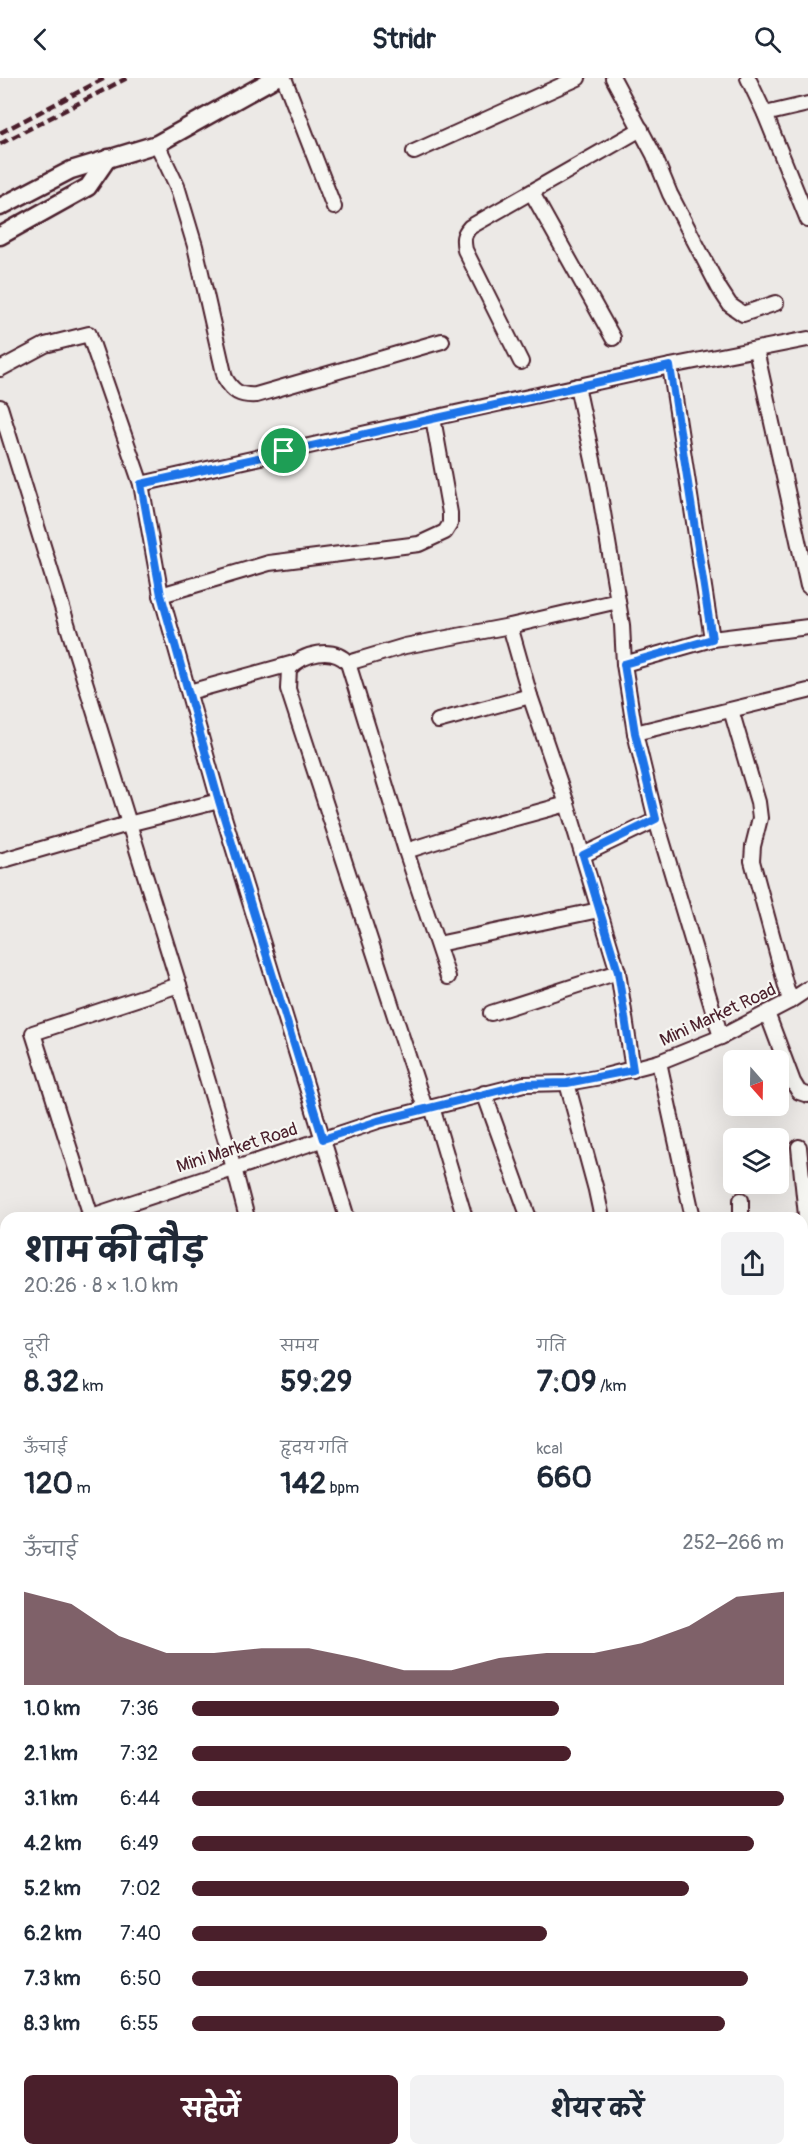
<!DOCTYPE html>
<html lang="hi">
<head>
<meta charset="utf-8">
<style>
  :root { --surface:#fff; --page:#f2f2f3; --text:#1f2937; --muted:#747a83; --accent:#4a1f2b }
  body { margin:0; font-family:Pangolin,"Playpen Sans Deva",sans-serif; background:var(--page); color:var(--text); height:100vh; display:flex; flex-direction:column; font-size:22px; white-space:nowrap }
  * { box-sizing:border-box; margin:0 }
  p { font-size:20px; color:var(--muted) }
  .icon { flex:none; width:33px; height:33px; fill:none; stroke:currentColor; stroke-width:2; stroke-linecap:round; stroke-linejoin:round }
  .map { position:relative; flex:1; overflow:hidden }
  .side { position:absolute; left:0px; top:1134px; width:808px; height:944px; display:flex; flex-direction:column; background:var(--surface); border-radius:18px 18px 0 0; box-shadow:0 6px 24px #0002 }
  .side>* { flex:none }
  .needle { width:39px; rotate:160deg }
  .controls { position:absolute; left:723px; top:972px; display:grid; gap:12px }
  .controls a { display:grid; place-items:center; width:66px; height:66px; border-radius:9px; background:var(--surface); box-shadow:0 6px 24px #0002; font-size:30px }
  .pin { position:absolute; display:grid; place-items:center; width:51px; height:51px; color:#fff; margin:-26px; border:3px solid #fff; border-radius:50%; box-shadow:0 2px 6px #0007 }
  .round { display:grid; place-items:center; flex:none; width:63px; height:63px; border-radius:9px; background:var(--page) }
  .overview { display:flex; align-items:center; justify-content:space-between; height:102px; padding:0 24px }
  h1 { font-size:33px; font-weight:700; line-height:45px }
  .stats { display:grid; grid-template-columns:repeat(3,1fr); gap:9px; height:102px; padding:6px 24px }
  .stats div { display:grid; align-content:center }
  .stats b { font-size:30px; font-weight:700 }
  .stats small { font-size:16px; font-weight:400 }
  .stats p { font-size:16px }
  .chart { height:168px; padding:12px 24px }
  .chart p { display:flex; justify-content:space-between }
  .chart svg { width:100%; height:108px; margin-top:6px; fill:var(--accent); opacity:.7 }
  .cta { display:flex; gap:12px; margin-top:auto; padding:12px 24px }
  .cta a { flex:1; height:69px; border-radius:9px; background:var(--accent); color:#fff; font-size:24px; font-weight:700; line-height:69px; text-align:center }
  .cta a+a { background:var(--page); color:var(--text) }
  ul { padding:0 24px; list-style:none; font-size:20px }
  li { display:grid; grid-template-columns:96px 72px 1fr; align-items:center; height:45px }
  li i { height:15px; border-radius:8px; background:var(--accent) }
  header { display:flex; justify-content:space-between; align-items:center; height:78px; padding:0 24px; background:var(--surface); font-size:27px; font-weight:700 }
  .map>svg:first-child { display:block }
  .lines { fill:none; stroke-linecap:round; stroke-linejoin:round }
  .minor-casing { stroke:#4a1f2b; stroke-width:18 }
  .tertiary-casing { stroke:#4a1f2b; stroke-width:21 }
  .minor { stroke:#f6f6f2; stroke-width:14 }
  .tertiary { stroke:#f6f6f2; stroke-width:16 }
  .rail { stroke:#4a1f2b; stroke-width:4.5; stroke-dasharray:9 4.5; stroke-linecap:butt }
  .route-casing { stroke:#fff; stroke-width:12 }
  .route { stroke:#1a73e8; stroke-width:8 }
  .labels { text-anchor:middle; dominant-baseline:central; stroke-width:4.5; stroke-linejoin:round; paint-order:stroke }
  .street-label { font-size:18px; fill:#4a1f2b; stroke:#f6f6f2 }
</style>
</head>
<body>
<header><svg class="icon" aria-label="back" viewBox="0 0 24 24"><path d="M15 5l-7 7 7 7"/></svg>Stridr<svg class="icon" aria-label="search" viewBox="0 0 24 24"><circle cx="10" cy="10" r="6"/><path d="M15 15l6 6"/></svg></header>
<div class="map">
<svg width="808" height="2077" viewBox="0 0 808 2077">
  <rect width="100%" height="100%" fill="#ece9e6"/>
  <filter id="ink" filterUnits="userSpaceOnUse"><feTurbulence type="fractalNoise" baseFrequency=".0167" numOctaves="2"/><feDisplacementMap in="SourceGraphic" scale="12" xChannelSelector="R" yChannelSelector="G"/><feConvolveMatrix kernelMatrix="1 2 1 2 8 2 1 2 1" color-interpolation-filters="sRGB"/></filter>
  <g filter="url(#ink)">
    <g class="lines">
      <g class="minor-casing">
        <g id="minor">
          <path d="M284 0 334 129"/>
          <path d="M613 0 654 77 670 116 719 210 730 227 743 236 776 225"/>
          <path d="M748 0 765 36 808 142"/>
          <path d="M765 36 808 26"/>
          <path d="M157 66 177 108 195 168 225 300C233 314 240 318 256 317L442 263"/>
          <path d="M414 74 578 0"/>
          <path d="M532 115 613 260"/>
          <path d="M756 272 808 508"/>
          <path d="M521 284 465 172C463 161 463 157 470 149L641 51"/>
          <path d="M670 288 712 561"/>
          <path d="M0 291 45 267 89 256 141 406 161 517 219 723 128 746 0 783"/>
          <path d="M577 308 598 405 622 547 624 586 635 655 656 742 721 959"/>
          <path d="M0 329 179 907 234 1090 247 1140"/>
          <path d="M433 340 670 288 808 261"/>
          <path d="M141 406 433 340 450 435V446L445 454 419 466 269 485 161 517"/>
          <path d="M510 548 530 618 567 726 618 894 633 992"/>
          <path d="M348 585 406 773 448 899"/>
          <path d="M624 586 712 561 808 549"/>
          <path d="M189 614 294 585"/>
          <path d="M731 632 758 724 760 740 753 768 752 783 790 923"/>
          <path d="M438 643 530 618"/>
          <path d="M635 655 808 613"/>
          <path d="M219 723 347 1140"/>
          <path d="M406 773 479 750 567 726"/>
          <path d="M583 777 656 742"/>
          <path d="M438 866 599 832"/>
          <path d="M491 935 618 894"/>
          <path d="M767 935 793 1004 799 1014 808 1017"/>
          <path d="M659 984 693 1140"/>
          <path d="M567 1005 596 1112 602 1140"/>
          <path d="M484 1015 529 1140"/>
          <path d="M432 1029 465 1140"/>
          <path d="M425 1030 288 611 289 591C303 575 333 568 348 585L405 568 510 548 618 523"/>
          <path d="M799 1069 808 1157"/>
          <path d="M741 1122V1140"/>
          <path d="M91 1138 33 955 179 907"/>
          <path d="M86 1140 378 1043 524 1006 567 1005 601 999 659 984 721 959 790 923 808 911"/>
          <path d="M0 1169 6 1167"/>
          <path d="M802 1291 808 1290"/>
          <path d="M0 1442 6 1458"/>
          <path d="M802 1564 808 1563"/>
          <path d="M802 1720 808 1719"/>
          <path d="M0 1778 6 1804"/>
          <path d="M0 1834 6 1831"/>
          <path d="M802 1853 808 1851"/>
          <path d="M112 2072 113 2077"/>
          <path d="M216 2072 217 2077"/>
          <path d="M305 2072 306 2077"/>
          <path d="M388 2072 389 2077"/>
          <path d="M485 2072 486 2077"/>
          <path d="M593 2072 594 2077"/>
          <path d="M722 2072 723 2077"/>
        </g>
      </g>
      <g class="tertiary-casing">
        <g id="tertiary">
          <path d="M0 129 71 92 157 66 275 0"/>
          <path d="M0 158 88 109 108 80"/>
        </g>
      </g>
      <use href="#minor" class="minor"/>
      <use href="#tertiary" class="tertiary"/>
      <g class="rail">
        <path d="M0 55 105 0"/>
        <path d="M0 66 127 0"/>
      </g>
    </g>
  </g>
  <g class="lines" filter="url(#ink)">
    <g class="route-casing">
      <path id="route" d="M670 288 712 561 624 586 635 655 656 741 583 777 618 894 633 992 567 1005 524 1006 378 1043 323 1061 219 723 161 517 141 406Z"/>
    </g>
    <use href="#route" class="route"/>
  </g>
  <g class="labels">
    <g class="street-label">
      <text transform="translate(718 937) rotate(-25)">Mini Market Road</text>
      <text transform="translate(237 1070) rotate(-18)">Mini Market Road</text>
    </g>
  </g>
</svg>
<div class="controls">
<a><svg class="needle" viewBox="-14 -14 28 28"><path d="M0-13l5 13h-10z" fill="#e53935"/><path d="M0 13l5-13h-10z" fill="#747a83"/></svg></a>
<a><svg class="icon" aria-label="layers" viewBox="0 0 24 24"><path d="M12 4l9 5-9 5-9-5zM3 14l9 5 9-5"/></svg></a>
</div>
<div class="pin" style="left:284px;top:373px;background:#1e9e55"><svg class="icon" aria-label="arrive" viewBox="0 0 24 24"><path d="M6 21V4h12l-3 4 3 4H6"/></svg></div>
<section class="side">
<div class="overview"><div><h1>शाम की दौड़</h1><p>20:26 · 8 × 1.0 km</p></div><a class="round"><svg class="icon" aria-label="share" viewBox="0 0 24 24"><path d="M12 15V3M7 8l5-5 5 5M5 13v7h14v-7"/></svg></a></div>
<div class="stats">
<div><p>दूरी</p><b>8.32<small> km</small></b></div>
<div><p>समय</p><b>59:29</b></div>
<div><p>गति</p><b>7:09<small> /km</small></b></div>
</div>
<div class="stats">
<div><p>ऊँचाई</p><b>120<small> m</small></b></div>
<div><p>हृदय गति</p><b>142<small> bpm</small></b></div>
<div><p>kcal</p><b>660</b></div>
</div>
<div class="chart"><p><span>ऊँचाई</span>252–266 m</p>
<svg viewBox="0 0 160 44" preserveAspectRatio="none"><path d="M0 44V6L10 11L20 24L30 31L40 31L50 29L60 29L70 33L80 38L90 38L100 33L110 31L120 31L130 27L140 20L150 8L160 6V44z"/></svg>
</div>
<ul>
<li><b>1.0 km</b>7:36<i style="width:62%"></i></li>
<li><b>2.1 km</b>7:32<i style="width:64%"></i></li>
<li><b>3.1 km</b>6:44<i style="width:100%"></i></li>
<li><b>4.2 km</b>6:49<i style="width:95%"></i></li>
<li><b>5.2 km</b>7:02<i style="width:84%"></i></li>
<li><b>6.2 km</b>7:40<i style="width:60%"></i></li>
<li><b>7.3 km</b>6:50<i style="width:94%"></i></li>
<li><b>8.3 km</b>6:55<i style="width:90%"></i></li>
</ul>
<div class="cta"><a>सहेजें</a><a>शेयर करें</a></div>
</section>
</div>
</body>
</html>
